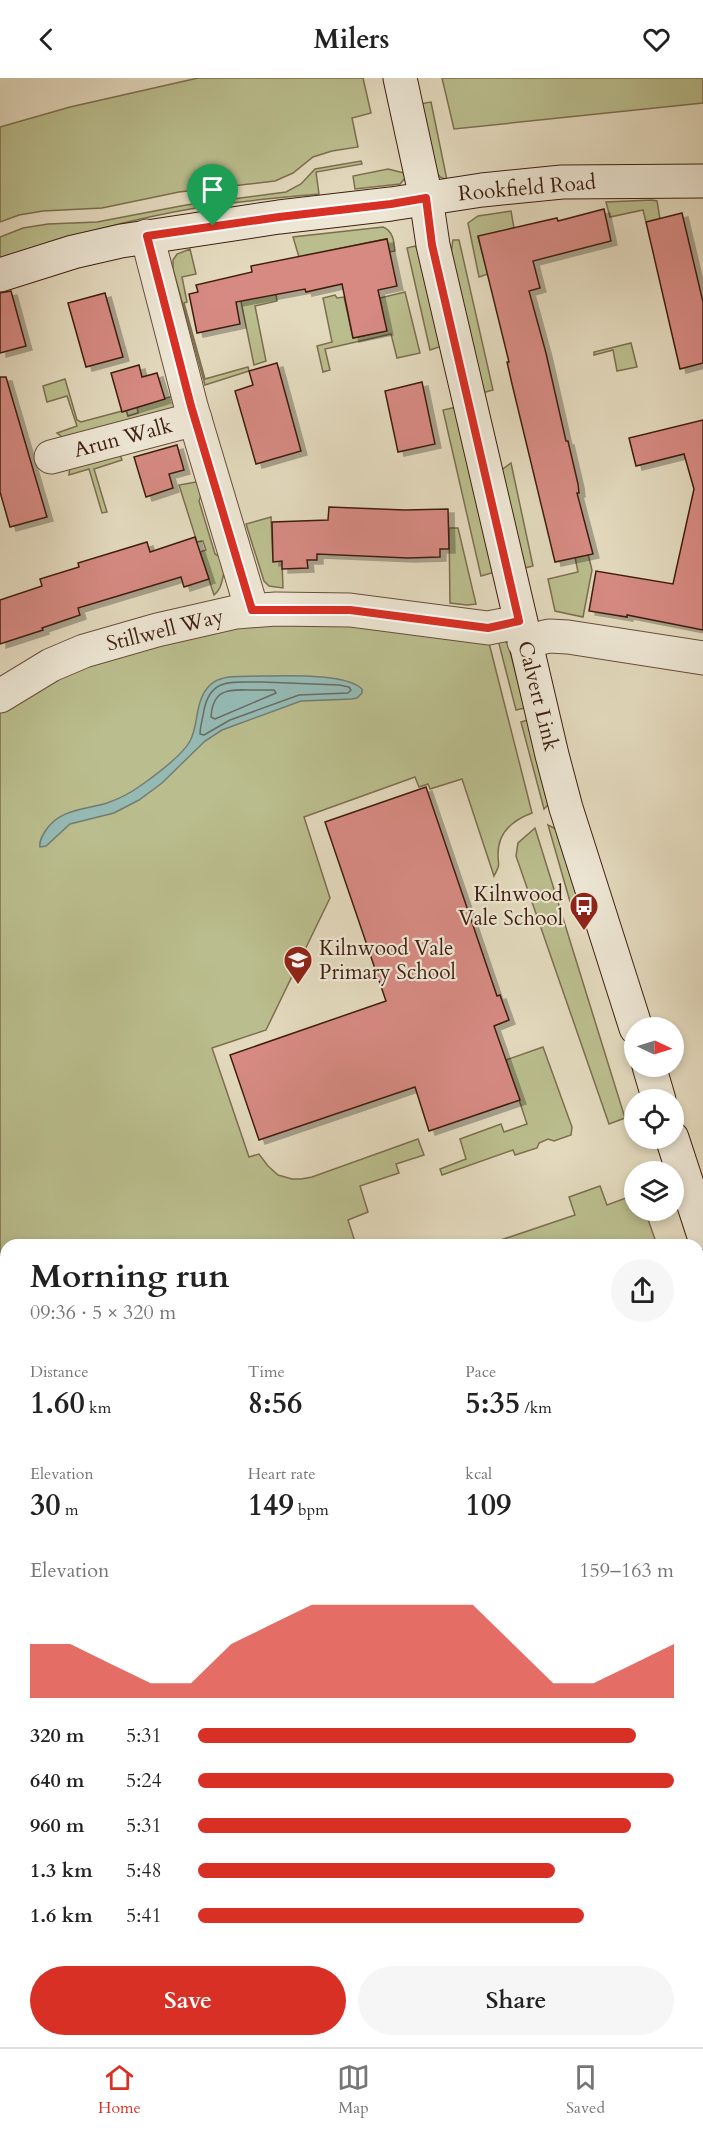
<!DOCTYPE html>
<html lang="en">
<head>
<meta charset="utf-8">
<style>
  :root { --surface:#fff; --page:#f6f6f6; --text:#222; --muted:#767676; --line:#e0e0e0; --accent:#d93025 }
  body { margin:0; font-family:Cardo,serif; background:var(--page); color:var(--text); height:100vh; display:flex; flex-direction:column; font-size:22px; white-space:nowrap }
  * { box-sizing:border-box; margin:0 }
  p { font-size:20px; color:var(--muted) }
  .icon { flex:none; width:33px; height:33px; fill:none; stroke:currentColor; stroke-width:2; stroke-linecap:round; stroke-linejoin:round }
  .map { position:relative; flex:1; overflow:hidden }
  .panel { position:absolute; left:0px; top:1161px; width:704px; height:808px; display:flex; flex-direction:column; background:var(--surface); border-radius:18px 18px 0 0; box-shadow:0 3px 9px #0003 }
  .panel>* { flex:none }
  .needle { width:39px; rotate:94deg }
  .buttons { position:absolute; left:624px; top:939px; display:grid; gap:12px }
  .buttons a { display:grid; place-items:center; width:60px; height:60px; border-radius:50%; background:var(--surface); box-shadow:0 3px 9px #0003; font-size:30px }
  .pin { position:absolute; display:grid; place-items:center; width:51px; height:51px; color:#fff; margin:-62px -26px; border-radius:50% 50% 50% 0; rotate:-45deg; box-shadow:0 0 6px #0007 }
  .pin .icon { rotate:45deg }
  .round { display:grid; place-items:center; flex:none; width:63px; height:63px; border-radius:32px; background:var(--page) }
  .overview { display:flex; align-items:center; justify-content:space-between; height:102px; padding:0 30px }
  h1 { font-size:33px; font-weight:600; line-height:45px }
  .figures { display:grid; grid-template-columns:repeat(3,1fr); gap:9px; height:102px; padding:6px 30px }
  .figures div { display:grid; align-content:center }
  .figures b { font-size:30px; font-weight:600 }
  .figures small { font-size:16px; font-weight:400 }
  .figures p { font-size:16px }
  .chart { height:168px; padding:12px 30px }
  .chart p { display:flex; justify-content:space-between }
  .chart svg { width:100%; height:108px; margin-top:6px; fill:var(--accent); opacity:.7 }
  .primary-button { display:flex; gap:12px; margin-top:auto; padding:12px 30px }
  .primary-button a { flex:1; height:69px; border-radius:36px; background:var(--accent); color:#fff; font-size:24px; font-weight:600; line-height:69px; text-align:center }
  .primary-button a+a { background:var(--page); color:var(--text) }
  ul { padding:0 30px; list-style:none; font-size:20px }
  li { display:grid; grid-template-columns:96px 72px 1fr; align-items:center; height:45px }
  li i { height:15px; border-radius:8px; background:var(--accent) }
  header { display:flex; justify-content:space-between; align-items:center; height:78px; padding:0 30px; background:var(--surface); font-size:27px; font-weight:600 }
  .tabs { display:flex; justify-content:space-around; align-items:center; height:84px; border-top:2px solid var(--line); background:var(--surface); font-size:16px; color:var(--muted) }
  .tabs a { display:grid; justify-items:center; gap:3px }
  .tabs .on { color:var(--accent) }
  .map>svg:first-child { display:block }
  .green { fill:#babd8d; stroke:#7d6e4e; stroke-width:1.5 }
  .water { fill:#95bab4; stroke:#737c72; stroke-width:1.5 }
  .lines { fill:none; stroke-linecap:round; stroke-linejoin:round }
  .shore { stroke:#6a6c62; stroke-width:1.5 }
  .building { fill:#d68a82; stroke:#401f10; stroke-width:1.5; filter:url(#shadow) }
  .street-casing { stroke:#694e3b; stroke-width:35 }
  .secondary-casing { stroke:#401f10; stroke-width:35 }
  .street { stroke:#ede6d4; stroke-width:33 }
  .secondary { stroke:#ede6d4; stroke-width:33 }
  .route-casing { stroke:#fff; stroke-width:12 }
  .route { stroke:#d93025; stroke-width:8 }
  .labels { text-anchor:middle; dominant-baseline:central; stroke-width:4.5; stroke-linejoin:round; paint-order:stroke }
  .street-label { font-size:21px; fill:#401f10; stroke:#ede6d4 }
  .poi-label { font-size:21px; fill:#401f10; stroke:#ede6d4; text-anchor:end }
</style>
</head>
<body>
<header><svg class="icon" aria-label="back" viewBox="0 0 24 24"><path d="M15 5l-7 7 7 7"/></svg>Milers<svg class="icon" aria-label="heart" viewBox="0 0 24 24"><path d="M12 20l-8-8c-3-5 5-10 8-4 3-6 11-1 8 4z"/></svg></header>
<div class="map">
<svg width="703" height="1969" viewBox="0 0 703 1969">
  <defs>
    <filter id="shadow"><feDropShadow dx="6" dy="4" stdDeviation="0" flood-color="#0004"/></filter>
  </defs>
  <rect width="100%" height="100%" fill="#e3d9bd"/>
  <filter id="stains"><feTurbulence type="fractalNoise" baseFrequency=".00333" numOctaves="4"/><feColorMatrix values="0 0 0 0 .2 0 0 0 0 .09 0 0 0 0 .02 0 0 0 .5 -.17"/></filter>
  <radialGradient id="worn" r=".72"><stop offset=".6" stop-color="#630" stop-opacity="0"/><stop offset="1" stop-color="#630" stop-opacity=".3"/></radialGradient>
  <g class="green">
    <path d="M198 0H363L371 35 352 40 358 69 332 73 313 79 293 95 275 103 179 114 102 130 43 133 19 137 0 144V49L70 29Z"/>
    <path d="M442 0H703V25L454 51Z"/>
    <path d="M431 24 447 102 440 99 436 94 419 26Z"/>
    <path d="M361 83 362 86 316 94 319 116C278 120 237 123 196 130 129 141 65 160 0 180V159L23 150 48 146 97 144 186 127 286 114 301 106 315 91Z"/>
    <path d="M388 91 404 95 407 98 400 106 355 111 353 98Z"/>
    <path d="M652 122 657 123 660 141 646 144 643 132 610 139 606 124Z"/>
    <path d="M511 133 514 150 478 159 488 196 479 199 468 145 478 138Z"/>
    <path d="M383 149C393 153 394 163 395 173L389 174 386 161 299 179 293 159Z"/>
    <path d="M453 162H459L493 312 482 315 450 181Z"/>
    <path d="M415 168 421 175 442 268 430 272 407 170Z"/>
    <path d="M190 171 196 196 182 199 187 224 184 225 205 301 248 289 249 293 205 307 173 191V182L177 176Z"/>
    <path d="M405 214 420 275 397 280 391 256 325 271 330 292 323 294 317 268 332 264 323 220 335 217 337 220 344 219 353 260 386 253 380 220Z"/>
    <path d="M276 216 277 223 255 228 266 283 254 287 240 219Z"/>
    <path d="M631 265 637 289 617 293 613 272 594 277V274Z"/>
    <path d="M65 301 77 342 81 344 126 332 128 338 138 335 137 329 179 316 176 328 173 333 66 362 57 355 77 348 67 318 47 324 43 308Z"/>
    <path d="M457 329 495 494 481 498 443 332Z"/>
    <path d="M118 371 122 382 94 391 107 434 102 435 89 391 69 397 70 387Z"/>
    <path d="M511 385 533 488 521 491 500 393Z"/>
    <path d="M196 404 205 406 199 423 215 476 227 483 228 488C220 497 225 508 214 517L200 474 206 472 203 463 197 464 179 407Z"/>
    <path d="M271 439 273 483H282L283 510 269 508 264 503 246 446Z"/>
    <path d="M449 450H458L476 526 467 527 450 525Z"/>
    <path d="M588 476 592 492 583 539 555 533 548 501 578 494 575 479Z"/>
    <path d="M298 541 489 565 527 715 532 735C513 742 498 754 498 776 498 788 501 785 494 798L462 701 430 711 428 706 419 709 415 699 304 739 330 820 266 952 212 970 249 1079 259 1076 268 1088 278 1097 292 1101H301L312 1099 418 1061 424 1077 396 1086 399 1095 360 1108 368 1134 348 1142 356 1167H6V1269L0 1268V628L53 599 158 562Z"/>
    <path d="M497 558 503 561 508 566 525 630 516 632Z"/>
    <path d="M531 641 551 724 544 731 521 644Z"/>
    <path d="M548 747 558 752 580 821 571 827Z"/>
    <path d="M535 750 625 1040 609 1046 516 778 518 765Z"/>
    <path d="M543 969 572 1049 571 1057 554 1063 548 1061 539 1065 537 1070 515 1077 513 1072 442 1097 440 1091 466 1081 460 1061 501 1046 504 1054 527 1046 506 982Z"/>
    <path d="M600 1108 607 1127 634 1117V1132L645 1133 657 1167H486L575 1137 569 1119Z"/>
    <path d="M698 1291 703 1307V1428L698 1430Z"/>
    <path d="M6 1547V1661L0 1663V1549Z"/>
  </g>
  <path class="water" d="M262 598C285 598 346 595 362 611V615L357 620 352 621 301 623 222 652 205 663 162 705 139 722 114 735 70 746 46 768 40 769C39 763 42 758 46 752 60 731 84 732 107 725 119 721 132 714 143 706 157 696 182 678 190 663 195 654 196 642 198 632 206 593 230 599 262 598Z"/>
  <g class="lines">
    <g class="shore">
      <path d="M262 604 339 607 349 609 351 612 348 615 299 617 230 642 204 657 200 656C200 648 203 640 204 632 211 598 234 605 262 604Z"/>
      <path d="M262 612H274L276 615 215 641 211 639C213 605 236 613 262 612Z"/>
    </g>
  </g>
  <g class="building">
    <path d="M604 131 611 163 533 183 540 210 529 213 546 275 566 363H568L578 406 579 415H577L593 476 555 484 512 306 507 284H509L478 158 557 140 558 143Z"/>
    <path d="M682 135 703 224V285L680 291 646 144Z"/>
    <path d="M387 161 397 208 378 212 387 253 353 260 342 206 306 214 305 211 236 224 240 246 197 255 189 216 198 214 196 207 252 194 251 188Z"/>
    <path d="M11 213 26 268 0 275V215Z"/>
    <path d="M105 215 123 279 86 289 68 225Z"/>
    <path d="M277 285 301 373 256 386 235 313 253 307 249 293Z"/>
    <path d="M139 287 142 299 157 295 165 321 122 334 111 295Z"/>
    <path d="M0 299H6L47 439 10 449 0 414Z"/>
    <path d="M422 304 435 366 398 374 385 313Z"/>
    <path d="M703 342V552L627 537V539L589 533 596 493 673 506 694 411 684 376 636 388 629 360Z"/>
    <path d="M177 367 184 392 169 396 173 410 146 419 134 379Z"/>
    <path d="M329 429 405 432 448 431 449 471H440V479L408 480 317 476V482H307L308 490 282 491V483L273 484 272 444 328 442Z"/>
    <path d="M195 459 209 501 184 509 181 499 78 530 80 537 42 550 43 552 0 566V522L42 508 40 501 79 489 78 485 147 464 150 474Z"/>
    <path d="M426 709 497 918 500 917 509 942 494 948 520 1022 429 1053 415 1009 259 1062 230 977 386 923 325 744Z"/>
  </g>
  <g class="lines">
    <g class="street-casing">
      <g id="street">
        <path d="M147 158 191 328 252 532"/>
        <path d="M51 379 195 341"/>
        <path d="M524 564 549 558 568 559 703 580"/>
        <path d="M0 618 51 587 84 573 157 552 236 534 276 531 350 532 488 550 519 544"/>
        <path d="M0 1399 6 1397"/>
        <path d="M0 1680 6 1678"/>
        <path d="M698 1903 703 1904"/>
        <path d="M318 1964 324 1969"/>
      </g>
    </g>
    <g class="secondary-casing">
      <g id="secondary">
        <path d="M400 0 426 120 433 167 552 677 566 730 636 950"/>
        <path d="M0 197 73 174 121 163 279 139 391 126 482 112 562 104 703 103"/>
        <path d="M649 988 659 1022"/>
        <path d="M672 1060 703 1155"/>
      </g>
    </g>
    <use href="#street" class="street"/>
    <use href="#secondary" class="secondary"/>
  </g>
  <g class="lines">
    <g class="route-casing">
      <path id="route" d="M426 120 432 167 519 543 488 550 350 532H252L191 328 147 158 279 139 391 126Z"/>
    </g>
    <use href="#route" class="route"/>
  </g>
  <defs>
    <g id="bus-pin" transform="scale(1.5)"><path d="M0 17L-7.5 6A9.5 9.5 0 1 1 7.5 6Z" fill="#8f2418" stroke="#ede6d4"/><path d="M-5-6H5V4H4V6H2V4H-2V6H-4V4H-5ZM-3.5-4V0h7V-4ZM-3.5 1.2v1.5H-2V1.2ZM2 1.2v1.5H3.5V1.2Z" fill="#fff"/></g>
    <g id="school-pin" transform="scale(1.5)"><path d="M0 17L-7.5 6A9.5 9.5 0 1 1 7.5 6Z" fill="#8f2418" stroke="#ede6d4"/><path d="M0-5L7-2L0 1L-7-2ZM-4 1L0 2.5L4 1V4Q0 6-4 4Z" fill="#fff"/></g>
  </defs>
  <g fill-rule="evenodd">
    <use href="#bus-pin" x="584" y="828"/>
    <use href="#school-pin" x="298" y="882"/>
  </g>
  <g class="labels">
    <g class="street-label">
      <text transform="translate(527 110) rotate(-5)">Rookfield Road</text>
      <text transform="translate(123 360) rotate(-15)">Arun Walk</text>
      <text transform="translate(165 552) rotate(-14)">Stillwell Way</text>
      <text transform="translate(538 618) rotate(76)">Calvert Link</text>
    </g>
    <g class="poi-label">
      <text x="563" y="816">Kilnwood<tspan x="563" dy="24">Vale School</tspan></text>
      <text x="319" y="870" text-anchor="start">Kilnwood Vale<tspan x="319" dy="24">Primary School</tspan></text>
    </g>
  </g>
  <rect width="100%" height="100%" filter="url(#stains)"/>
  <rect width="100%" height="100%" fill="url(#worn)"/>
</svg>
<div class="buttons">
<a><svg class="needle" viewBox="-14 -14 28 28"><path d="M0-13l5 13h-10z" fill="#e53935"/><path d="M0 13l5-13h-10z" fill="#767676"/></svg></a>
<a><svg class="icon" aria-label="locate" viewBox="0 0 24 24"><circle cx="12" cy="12" r="6"/><path d="M12 2v4M12 18v4M2 12h4M18 12h4"/></svg></a>
<a><svg class="icon" aria-label="layers" viewBox="0 0 24 24"><path d="M12 4l9 5-9 5-9-5zM3 14l9 5 9-5"/></svg></a>
</div>
<div class="pin" style="left:213px;top:148px;background:#1e9e55"><svg class="icon" aria-label="arrive" viewBox="0 0 24 24"><path d="M6 21V4h12l-3 4 3 4H6"/></svg></div>
<section class="panel">
<div class="overview"><div><h1>Morning run</h1><p>09:36 · 5 × 320 m</p></div><a class="round"><svg class="icon" aria-label="share" viewBox="0 0 24 24"><path d="M12 15V3M7 8l5-5 5 5M5 13v7h14v-7"/></svg></a></div>
<div class="figures">
<div><p>Distance</p><b>1.60<small> km</small></b></div>
<div><p>Time</p><b>8:56</b></div>
<div><p>Pace</p><b>5:35<small> /km</small></b></div>
</div>
<div class="figures">
<div><p>Elevation</p><b>30<small> m</small></b></div>
<div><p>Heart rate</p><b>149<small> bpm</small></b></div>
<div><p>kcal</p><b>109</b></div>
</div>
<div class="chart"><p><span>Elevation</span>159–163 m</p>
<svg viewBox="0 0 160 44" preserveAspectRatio="none"><path d="M0 44V22L10 22L20 30L30 38L40 38L50 22L60 14L70 6L80 6L90 6L100 6L110 6L120 22L130 38L140 38L150 30L160 22V44z"/></svg>
</div>
<ul>
<li><b>320 m</b>5:31<i style="width:92%"></i></li>
<li><b>640 m</b>5:24<i style="width:100%"></i></li>
<li><b>960 m</b>5:31<i style="width:91%"></i></li>
<li><b>1.3 km</b>5:48<i style="width:75%"></i></li>
<li><b>1.6 km</b>5:41<i style="width:81%"></i></li>
</ul>
<div class="primary-button"><a>Save</a><a>Share</a></div>
</section>
</div>
<nav class="tabs">
<a class="on"><svg class="icon" aria-label="home" viewBox="0 0 24 24"><path d="M3 11l9-7 9 7M6 9v11h12V9"/></svg>Home</a>
<a><svg class="icon" aria-label="map" viewBox="0 0 24 24"><path d="M3 6l6-2 6 2 6-2v14l-6 2-6-2-6 2zM9 4v14M15 6v14"/></svg>Map</a>
<a><svg class="icon" aria-label="saved" viewBox="0 0 24 24"><path d="M7 4h10v16l-5-4-5 4z"/></svg>Saved</a>
</nav>
</body>
</html>
